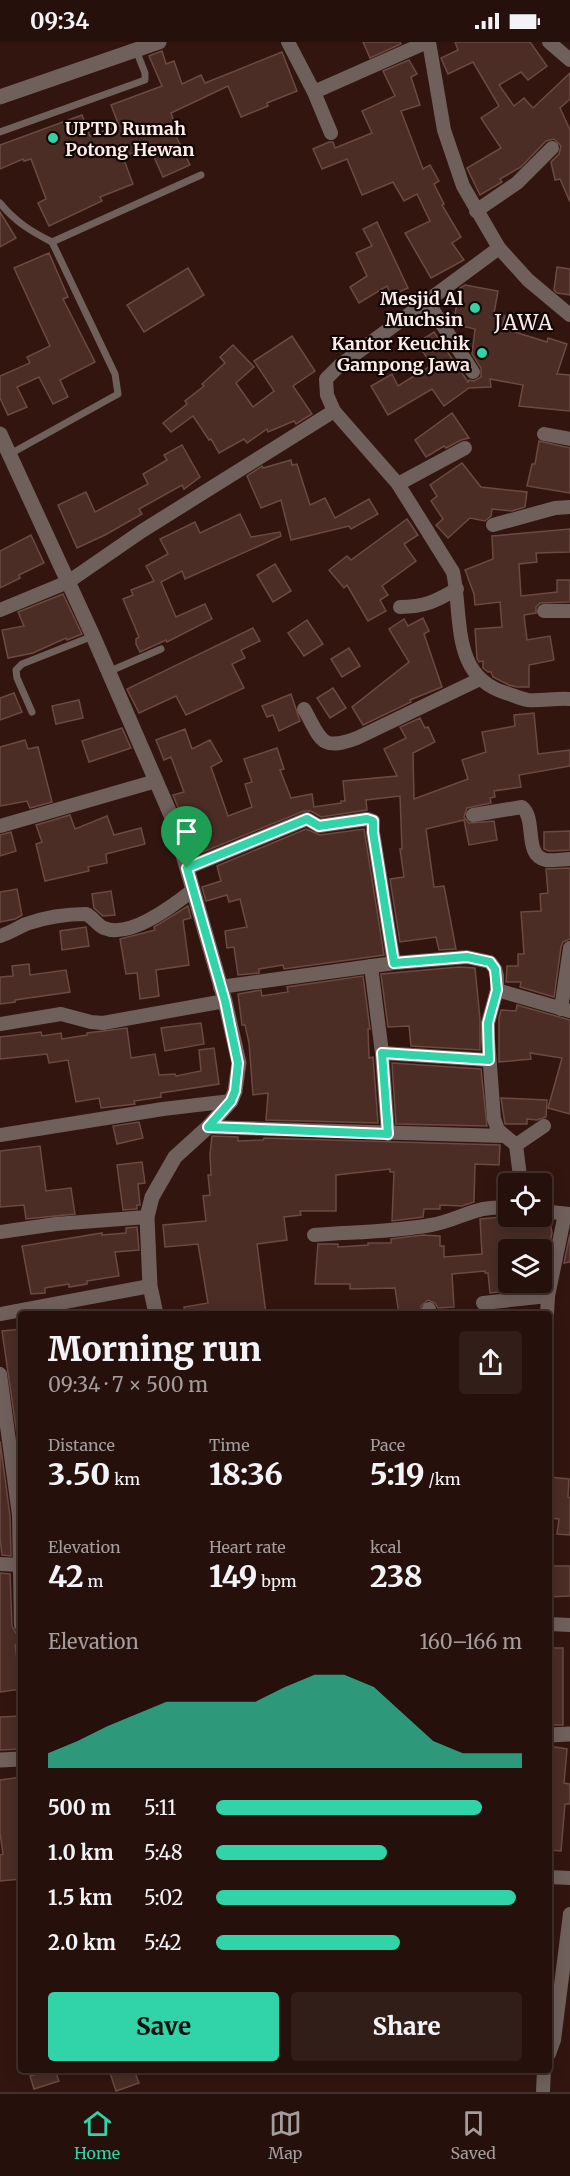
<!DOCTYPE html>
<html lang="en">
<head>
<meta charset="utf-8">
<style>
  :root { --surface:#26100b; --page:#321e19; --text:#f1f3f6; --muted:#a49d9d; --line:#42302c; --accent:#31d4a9 }
  body { margin:0; font-family:Merriweather,serif; background:var(--page); color:var(--text); height:100vh; display:flex; flex-direction:column; font-size:22px; white-space:nowrap }
  * { box-sizing:border-box; margin:0 }
  p { font-size:20px; color:var(--muted) }
  .icon { flex:none; width:33px; height:33px; fill:none; stroke:currentColor; stroke-width:2; stroke-linecap:round; stroke-linejoin:round }
  .map { position:relative; flex:1; overflow:hidden }
  .side { position:absolute; left:18px; top:1269px; width:534px; height:762px; display:flex; flex-direction:column; background:var(--surface); border-radius:6px; box-shadow:0 3px 15px #0003,0 0 0 2px var(--line) }
  .side>* { flex:none }
  .tools { position:absolute; left:498px; top:1131px; display:grid; gap:12px }
  .tools a { display:grid; place-items:center; width:54px; height:54px; border-radius:6px; background:var(--surface); box-shadow:0 3px 15px #0003,0 0 0 2px var(--line); font-size:30px }
  .pin { position:absolute; display:grid; place-items:center; width:51px; height:51px; color:#fff; margin:-62px -26px; border-radius:50% 50% 50% 0; rotate:-45deg; box-shadow:0 0 6px #0007 }
  .pin .icon { rotate:45deg }
  .round { display:grid; place-items:center; flex:none; width:63px; height:63px; border-radius:6px; background:var(--page) }
  .summary { display:flex; align-items:center; justify-content:space-between; height:102px; padding:0 30px }
  h1 { font-size:33px; font-weight:800; line-height:45px }
  .figures { display:grid; grid-template-columns:repeat(3,1fr); gap:9px; height:102px; padding:6px 30px }
  .figures div { display:grid; align-content:center }
  .figures b { font-size:30px; font-weight:800 }
  .figures small { font-size:16px; font-weight:400 }
  .figures p { font-size:16px }
  .chart { height:168px; padding:12px 30px }
  .chart p { display:flex; justify-content:space-between }
  .chart svg { width:100%; height:108px; margin-top:6px; fill:var(--accent); opacity:.7 }
  .action { display:flex; gap:12px; margin-top:auto; padding:12px 30px }
  .action a { flex:1; height:69px; border-radius:6px; background:var(--accent); color:#111; font-size:24px; font-weight:800; line-height:69px; text-align:center }
  .action a+a { background:var(--page); color:var(--text) }
  ul { padding:0 30px; list-style:none; font-size:20px }
  li { display:grid; grid-template-columns:96px 72px 1fr; align-items:center; height:45px }
  li i { height:15px; border-radius:8px; background:var(--accent) }
  .status { display:flex; justify-content:space-between; align-items:center; height:42px; padding:0 30px; background:var(--surface); direction:ltr }
  .status svg { height:16px; fill:currentColor }
  .tabs { display:flex; justify-content:space-around; align-items:center; height:84px; border-top:2px solid var(--line); background:var(--surface); font-size:16px; color:var(--muted) }
  .tabs a { display:grid; justify-items:center; gap:3px }
  .tabs .active { color:var(--accent) }
  .map>svg:first-child { display:block }
  .building { fill:#4b2d26; stroke:#6b4a42; stroke-width:1.5 }
  .lines { fill:none; stroke-linecap:round; stroke-linejoin:round }
  .service { stroke:#70605c; stroke-width:7 }
  .minor { stroke:#70605c; stroke-width:14 }
  .tertiary { stroke:#70605c; stroke-width:15 }
  .route-casing { stroke:#fff; stroke-width:12 }
  .route { stroke:#31d4a9; stroke-width:8 }
  .poi-dot { fill:#31d4a9; stroke:#110604; stroke-width:2 }
  .labels { text-anchor:middle; dominant-baseline:central; stroke-width:4.5; stroke-linejoin:round; paint-order:stroke }
  .poi-label { font-size:18px; font-weight:bold; fill:#fdede9; stroke:#110604; text-anchor:end }
  .quarter-label { font-size:21px; letter-spacing:1.5px; fill:#fdede9; stroke:#110604 }
</style>
</head>
<body>
<div class="status"><b>09:34</b><svg viewBox="0 0 49 12"><path d="M0 12V9h3v3zM5 12V6h3v6zM10 12V3h3v9zM15 12V0h3v12zM26 1h20v11H26zM47 4h2v5h-2z"/></svg></div>
<div class="map">
<svg width="570" height="2050" viewBox="0 0 570 2050">
  <rect width="100%" height="100%" fill="#32150f"/>
  <g class="building">
    <path d="M363 0H400L401 2 370 16Z"/>
    <path d="M455 0H530L547 24 528 38 521 30 499 43 514 64 524 56 533 66 570 31V57L560 66 570 88V160L560 137 555 138 551 120 559 112 561 104 554 97 546 99 521 125 500 137 502 140 480 153 467 126 501 106 481 76 499 64 473 20 448 32 441 16 458 8Z"/>
    <path d="M162 9 166 22 174 19 182 42 201 33 205 41 282 10 297 49 267 61 268 64 241 75 228 44 171 71 179 93 176 94 190 123 163 135 149 104 123 115 133 142 100 155 102 159 49 184 38 161 46 157 31 117 24 119 23 117 0 127V103L82 73 90 94 119 84 111 63 162 44 149 14Z"/>
    <path d="M409 18 417 32 411 35 420 63 401 69 423 127 430 123 439 139 434 142 444 162 442 163 461 195 452 201 464 218 431 236 405 191 430 179 417 152 404 159 393 140 362 153 347 117 322 127 313 107 329 100H333L335 106 372 91 362 69 395 54 383 29Z"/>
    <path d="M0 170 16 196 0 205Z"/>
    <path d="M377 180 408 246 391 253 387 244 359 261 350 245 367 234 356 211 372 204 363 187Z"/>
    <path d="M49 211 68 255 63 257 95 320 60 338 68 355 53 362 39 335 17 345 27 365 8 373 0 356V334L30 321 27 315 50 304 14 226Z"/>
    <path d="M557 225 570 227V253L557 251 554 248Z"/>
    <path d="M188 226 204 253 144 290 127 263Z"/>
    <path d="M465 243 498 249 494 271 505 274 502 286 547 300 548 296 567 302 557 332 570 333V369L519 364 523 343 490 337 491 345 469 346 444 364 432 347 388 373 371 344 392 332 398 344 432 323 417 301 434 290 468 340 469 338 474 339 481 335V326L472 312 475 287 453 282 460 246Z"/>
    <path d="M292 294 315 329 293 344 312 372 296 382 294 379 268 390 267 387 247 401 244 397 219 411 211 397 209 398 193 374 171 390 163 381 187 362 185 359 204 344 202 342 225 321 220 315 233 303 254 325 236 341 253 365 274 349 254 319Z"/>
    <path d="M452 371 469 396 461 398 446 406 444 404 426 415 415 398Z"/>
    <path d="M539 399 570 406V451L527 444 532 422H535Z"/>
    <path d="M182 403 200 435 184 447 182 443 139 467 142 472 105 493 77 506 58 463 86 450 95 470 148 442 143 432 167 418 164 413Z"/>
    <path d="M291 418 292 423 297 422 310 463 325 456 335 476 369 457 378 472 351 487 349 484 291 498 281 458 261 466 247 434 262 424 263 426Z"/>
    <path d="M462 421 481 445 527 450 525 465 512 469 492 467 491 474 485 479 470 476 448 496 436 483 443 477 431 459 437 454 430 443Z"/>
    <path d="M240 472 251 495 280 490 281 494 185 537 182 529 161 540 176 575 205 562 212 577 167 600 166 598 140 610 136 602V597L139 595 123 557 133 553 131 548 154 539 146 524 168 512 160 497 195 480 200 491Z"/>
    <path d="M407 477 418 493 404 502 416 519 382 544 388 553 380 558 386 569 368 579 347 543 344 546 329 528 347 514 351 518Z"/>
    <path d="M570 487V510L536 511 537 520 519 522 521 554 557 550V538H570V560L540 561 536 565V571L524 573 527 598 550 594 554 618 529 623V645H517L509 643 493 635 491 630H488L483 626V619L479 620 477 616 475 587 502 585 500 560 475 563 474 552 465 528 493 517 492 494Z"/>
    <path d="M31 493 44 521 19 533 20 536 0 546V509Z"/>
    <path d="M275 522 291 549 273 560 257 533Z"/>
    <path d="M63 552 82 592 67 598 66 596 33 611 8 616 2 588 24 584 18 570Z"/>
    <path d="M423 576 429 589 424 592 442 645 410 658 411 660 363 683 352 665 409 620 389 587 404 577 408 584Z"/>
    <path d="M307 578 323 602 304 614 288 591Z"/>
    <path d="M253 586 260 599 241 608 245 616 232 622 244 646 186 673 176 654 139 671 127 647Z"/>
    <path d="M349 606 360 624 342 635 331 617Z"/>
    <path d="M333 646 346 666 330 676 317 656Z"/>
    <path d="M14 651 22 670 0 678V656Z"/>
    <path d="M291 652 300 679 279 689 273 673 267 675 262 664Z"/>
    <path d="M79 658 83 676 56 682 52 664Z"/>
    <path d="M534 671 538 712 570 708V724L519 733 521 745 494 749 495 755 490 756 491 761 467 766 464 775 469 781 494 779 497 798 469 803 464 778 426 787 434 845 444 844 456 907 439 908 436 895 400 900 390 837 404 835 400 807H402L400 754 366 758 367 768 321 775 311 769H304L193 814 182 775 173 753 184 750 171 715 164 718 156 698 185 687 192 707 210 698 222 719 211 725 228 774 252 765 245 742 252 740 244 717 277 706 284 727 280 728 291 756 312 752 314 765 341 761V759H345L343 739 397 734 384 707 406 696 400 685 420 676 425 686 428 685 435 700 413 711 414 757 468 737 462 718 486 710 482 690 515 684 514 673Z"/>
    <path d="M122 686 131 706 89 720 82 699Z"/>
    <path d="M25 698 28 707 38 705 52 760 30 766 27 759 0 764V705Z"/>
    <path d="M70 773 75 787 107 774 114 793 141 786 145 802 106 812 107 821 88 825 89 829 45 839 36 802 42 800 36 783Z"/>
    <path d="M306 787 320 793 364 787 384 913 284 927 283 923 259 927V931L238 933 234 905 227 906 225 889 247 885 240 857 229 860 227 853 206 859 202 845 221 839 217 824Z"/>
    <path d="M570 789V808L549 809 544 807V790Z"/>
    <path d="M11 790 16 809 0 814V793Z"/>
    <path d="M570 826V897L563 900 561 905 554 955 520 945 521 940H506L507 924H518V912H524L521 870 541 869 540 852 548 851 546 827Z"/>
    <path d="M17 847 22 873 15 877 0 880V850Z"/>
    <path d="M111 849 115 873 103 874 94 866 92 852Z"/>
    <path d="M188 864 191 876 183 878 189 923 156 928 159 954 140 957 137 931 126 932 120 897 155 888 154 885Z"/>
    <path d="M86 885 89 904 62 908 60 889Z"/>
    <path d="M29 922 30 933 66 928 70 950 15 958V960L0 962V935L13 934 12 924Z"/>
    <path d="M459 925 475 926 480 977V1008L411 1004 409 984 388 985 381 932Z"/>
    <path d="M363 934 370 987H368L369 1016 373 1015 378 1081 266 1078 268 1051 253 1053 249 1001 245 983H242L238 952 261 948 262 954 288 950 287 945Z"/>
    <path d="M517 963 570 978V1072L548 1066 562 1016 530 1011 531 1017 499 1020V976L501 968 516 969Z"/>
    <path d="M201 981 204 1002 165 1009 161 986Z"/>
    <path d="M127 986 131 1016 155 1012 159 1033 175 1032 176 1034 201 1029 199 1008 214 1006 219 1042 161 1051V1055L134 1059 135 1062 101 1066 99 1056 76 1060 68 1018 49 1021 47 1012 0 1017V995L41 990 42 994 61 991 62 997 87 993V991Z"/>
    <path d="M392 1021 481 1027 487 1084 396 1082Z"/>
    <path d="M501 1056 547 1058 546 1075 537 1078 527 1077V1082H505Z"/>
    <path d="M139 1080 143 1096 117 1102 113 1084Z"/>
    <path d="M212 1094 238 1095V1099L263 1098 264 1096 500 1103 499 1123 475 1122 474 1160 462 1164 440 1163V1167H424L423 1175 392 1179 394 1130H390V1127L336 1133V1169H300L301 1173 284 1175 287 1198 257 1202 266 1272H185L184 1265 208 1261 198 1202 165 1205 163 1183 206 1179 203 1154 210 1153 208 1133H211L210 1112Z"/>
    <path d="M40 1104 46 1149 71 1146 75 1172 26 1177 24 1163 0 1165V1109Z"/>
    <path d="M142 1120 145 1141 138 1142 140 1163H137V1167L123 1168 117 1123Z"/>
    <path d="M502 1175 503 1181 550 1179 552 1191 546 1221H542V1208H505L507 1249 490 1251 488 1231H485V1229L452 1232 454 1265 438 1266 435 1261 428 1258 421 1264V1272H399L395 1246 350 1247V1242H315L318 1202H338V1205L368 1203V1201H391V1197L423 1193 440 1194V1204H444V1215L482 1212 480 1177Z"/>
    <path d="M137 1185 139 1208 115 1210 119 1234 87 1239V1242L69 1245V1242L45 1246V1251L31 1252 22 1204 102 1191V1193L126 1191V1186Z"/>
    <path d="M570 1192V1220L564 1221Z"/>
    <path d="M21 1287V1420L2 1289Z"/>
    <path d="M0 1399 10 1474 11 1514 2 1513 0 1496Z"/>
    <path d="M549 1435 569 1437 568 1455 570 1456V1493L557 1492 559 1477 549 1476Z"/>
    <path d="M549 1524H570V1554L549 1555Z"/>
    <path d="M0 1531 10 1532 12 1584 16 1591 21 1592V1603H15L21 1647 0 1650Z"/>
    <rect x="549" y="1606" width="14" height="77"/>
    <path d="M21 1674V1707L0 1708V1675Z"/>
    <path d="M549 1704 567 1707 564 1741 570 1742V1762H565L561 1809 549 1808Z"/>
    <path d="M21 1735V1837L0 1839V1813L3 1812 0 1791V1738Z"/>
    <path d="M49 2028H55L59 2039 34 2047 30 2034Z"/>
    <path d="M109 2028H134L139 2041 116 2049Z"/>
  </g>
  <g class="lines">
    <g class="service">
      <path d="M0 90 145 38V31L136 8"/>
      <path d="M0 161C14 179 32 190 52 200"/>
      <path d="M10 412 118 352 115 332 52 200 201 133"/>
      <path d="M108 630 161 607"/>
      <path d="M32 670 17 636 16 628 22 622 93 594"/>
    </g>
    <g class="minor">
      <path d="M288 0 314 50 331 91"/>
      <path d="M429 0 444 88 463 144 499 206 528 238 570 273"/>
      <path d="M549 0 570 18"/>
      <path d="M314 50 427 0"/>
      <path d="M476 169 517 141 552 106"/>
      <path d="M499 206 339 324 326 337 327 353 334 369 398 442 453 530C463 575 450 634 506 651 513 653 521 657 528 658 542 659 556 656 570 657"/>
      <path d="M427 259 473 330"/>
      <path d="M544 392 570 397"/>
      <path d="M398 442 465 406"/>
      <path d="M493 483 555 466 570 465"/>
      <path d="M400 565C425 565 436 559 457 547"/>
      <path d="M0 568 68 540 142 489 334 369"/>
      <path d="M544 569H570"/>
      <path d="M304 667C321 697 320 710 357 696L480 637"/>
      <path d="M473 773 522 765C537 777 523 814 546 818 553 819 563 817 570 817"/>
      <path d="M0 784 156 739"/>
      <path d="M187 826 307 777 319 784 367 777 373 779V790L394 921"/>
      <path d="M0 894C10 891 17 886 26 882 46 875 65 872 86 872 93 875 98 884 104 886 130 897 174 863 193 848"/>
      <path d="M371 924 382 1011 388 1092"/>
      <path d="M220 945 394 921 467 915 490 920 495 927 497 934V948L488 981V997L494 1077 498 1088 516 1103"/>
      <path d="M497 948 570 969"/>
      <path d="M561 967 570 906"/>
      <path d="M0 982 61 972 91 980 103 981 225 959"/>
      <path d="M382 1011 489 1018"/>
      <path d="M208 1085 504 1094"/>
      <path d="M0 1093 163 1067 231 1059"/>
      <path d="M516 1103 521 1142"/>
      <path d="M516 1103 544 1084"/>
      <path d="M542 1169 570 1172"/>
      <path d="M0 1190 56 1182 147 1175"/>
      <path d="M314 1193C353 1190 393 1190 431 1183 460 1178 477 1162 508 1166"/>
      <path d="M483 1261 548 1254"/>
      <path d="M429 1267 430 1272"/>
      <path d="M0 1272 150 1244"/>
      <path d="M547 1272 548 1254 565 1172"/>
      <path d="M0 1332 19 1473 21 1583"/>
      <path d="M0 1522 19 1523"/>
      <path d="M549 1582 570 1583"/>
      <path d="M549 1835 570 1836"/>
      <path d="M549 2012 554 1998 570 1872"/>
      <path d="M543 2050 544 2028"/>
    </g>
    <g class="tertiary">
      <path d="M0 55 159 0"/>
      <path d="M0 392 93 594 173 778 225 959 239 1021 235 1049 231 1059 208 1085 175 1115 152 1155 147 1175 150 1244 156 1272"/>
      <path d="M549 1693 570 1692"/>
      <path d="M0 1718 21 1717"/>
    </g>
  </g>
  <g class="lines">
    <g class="route-casing">
      <path id="route" d="M307 777 319 784 367 777 373 779V790L394 921 467 915 490 920 495 927 497 948 488 981 489 1018 382 1011 388 1092 208 1085 231 1059 235 1049 238 1021 225 959 187 826Z"/>
    </g>
    <use href="#route" class="route"/>
  </g>
  <g class="poi-dot">
    <circle cx="53" cy="96" r="6"/>
    <circle cx="475" cy="266" r="6"/>
    <circle cx="482" cy="311" r="6"/>
  </g>
  <g class="labels">
    <g class="poi-label">
      <text x="65" y="86" text-anchor="start">UPTD Rumah<tspan x="65" dy="21">Potong Hewan</tspan></text>
      <text x="463" y="256">Mesjid Al<tspan x="463" dy="21">Muchsin</tspan></text>
      <text x="470" y="301">Kantor Keuchik<tspan x="470" dy="21">Gampong Jawa</tspan></text>
    </g>
    <g class="quarter-label">
      <text x="524" y="280">JAWA</text>
    </g>
  </g>
</svg>
<div class="tools">
<a><svg class="icon" aria-label="locate" viewBox="0 0 24 24"><circle cx="12" cy="12" r="6"/><path d="M12 2v4M12 18v4M2 12h4M18 12h4"/></svg></a>
<a><svg class="icon" aria-label="layers" viewBox="0 0 24 24"><path d="M12 4l9 5-9 5-9-5zM3 14l9 5 9-5"/></svg></a>
</div>
<div class="pin" style="left:187px;top:826px;background:#1e9e55"><svg class="icon" aria-label="arrive" viewBox="0 0 24 24"><path d="M6 21V4h12l-3 4 3 4H6"/></svg></div>
<section class="side">
<div class="summary"><div><h1>Morning run</h1><p>09:34 · 7 × 500 m</p></div><a class="round"><svg class="icon" aria-label="share" viewBox="0 0 24 24"><path d="M12 15V3M7 8l5-5 5 5M5 13v7h14v-7"/></svg></a></div>
<div class="figures">
<div><p>Distance</p><b>3.50<small> km</small></b></div>
<div><p>Time</p><b>18:36</b></div>
<div><p>Pace</p><b>5:19<small> /km</small></b></div>
</div>
<div class="figures">
<div><p>Elevation</p><b>42<small> m</small></b></div>
<div><p>Heart rate</p><b>149<small> bpm</small></b></div>
<div><p>kcal</p><b>238</b></div>
</div>
<div class="chart"><p><span>Elevation</span>160–166 m</p>
<svg viewBox="0 0 160 44" preserveAspectRatio="none"><path d="M0 44V38L10 33L20 27L30 22L40 17L50 17L60 17L70 17L80 11L90 6L100 6L110 11L120 22L130 33L140 38L150 38L160 38V44z"/></svg>
</div>
<ul>
<li><b>500 m</b>5:11<i style="width:87%"></i></li>
<li><b>1.0 km</b>5:48<i style="width:56%"></i></li>
<li><b>1.5 km</b>5:02<i style="width:98%"></i></li>
<li><b>2.0 km</b>5:42<i style="width:60%"></i></li>
</ul>
<div class="action"><a>Save</a><a>Share</a></div>
</section>
</div>
<nav class="tabs">
<a class="active"><svg class="icon" aria-label="home" viewBox="0 0 24 24"><path d="M3 11l9-7 9 7M6 9v11h12V9"/></svg>Home</a>
<a><svg class="icon" aria-label="map" viewBox="0 0 24 24"><path d="M3 6l6-2 6 2 6-2v14l-6 2-6-2-6 2zM9 4v14M15 6v14"/></svg>Map</a>
<a><svg class="icon" aria-label="saved" viewBox="0 0 24 24"><path d="M7 4h10v16l-5-4-5 4z"/></svg>Saved</a>
</nav>
</body>
</html>
